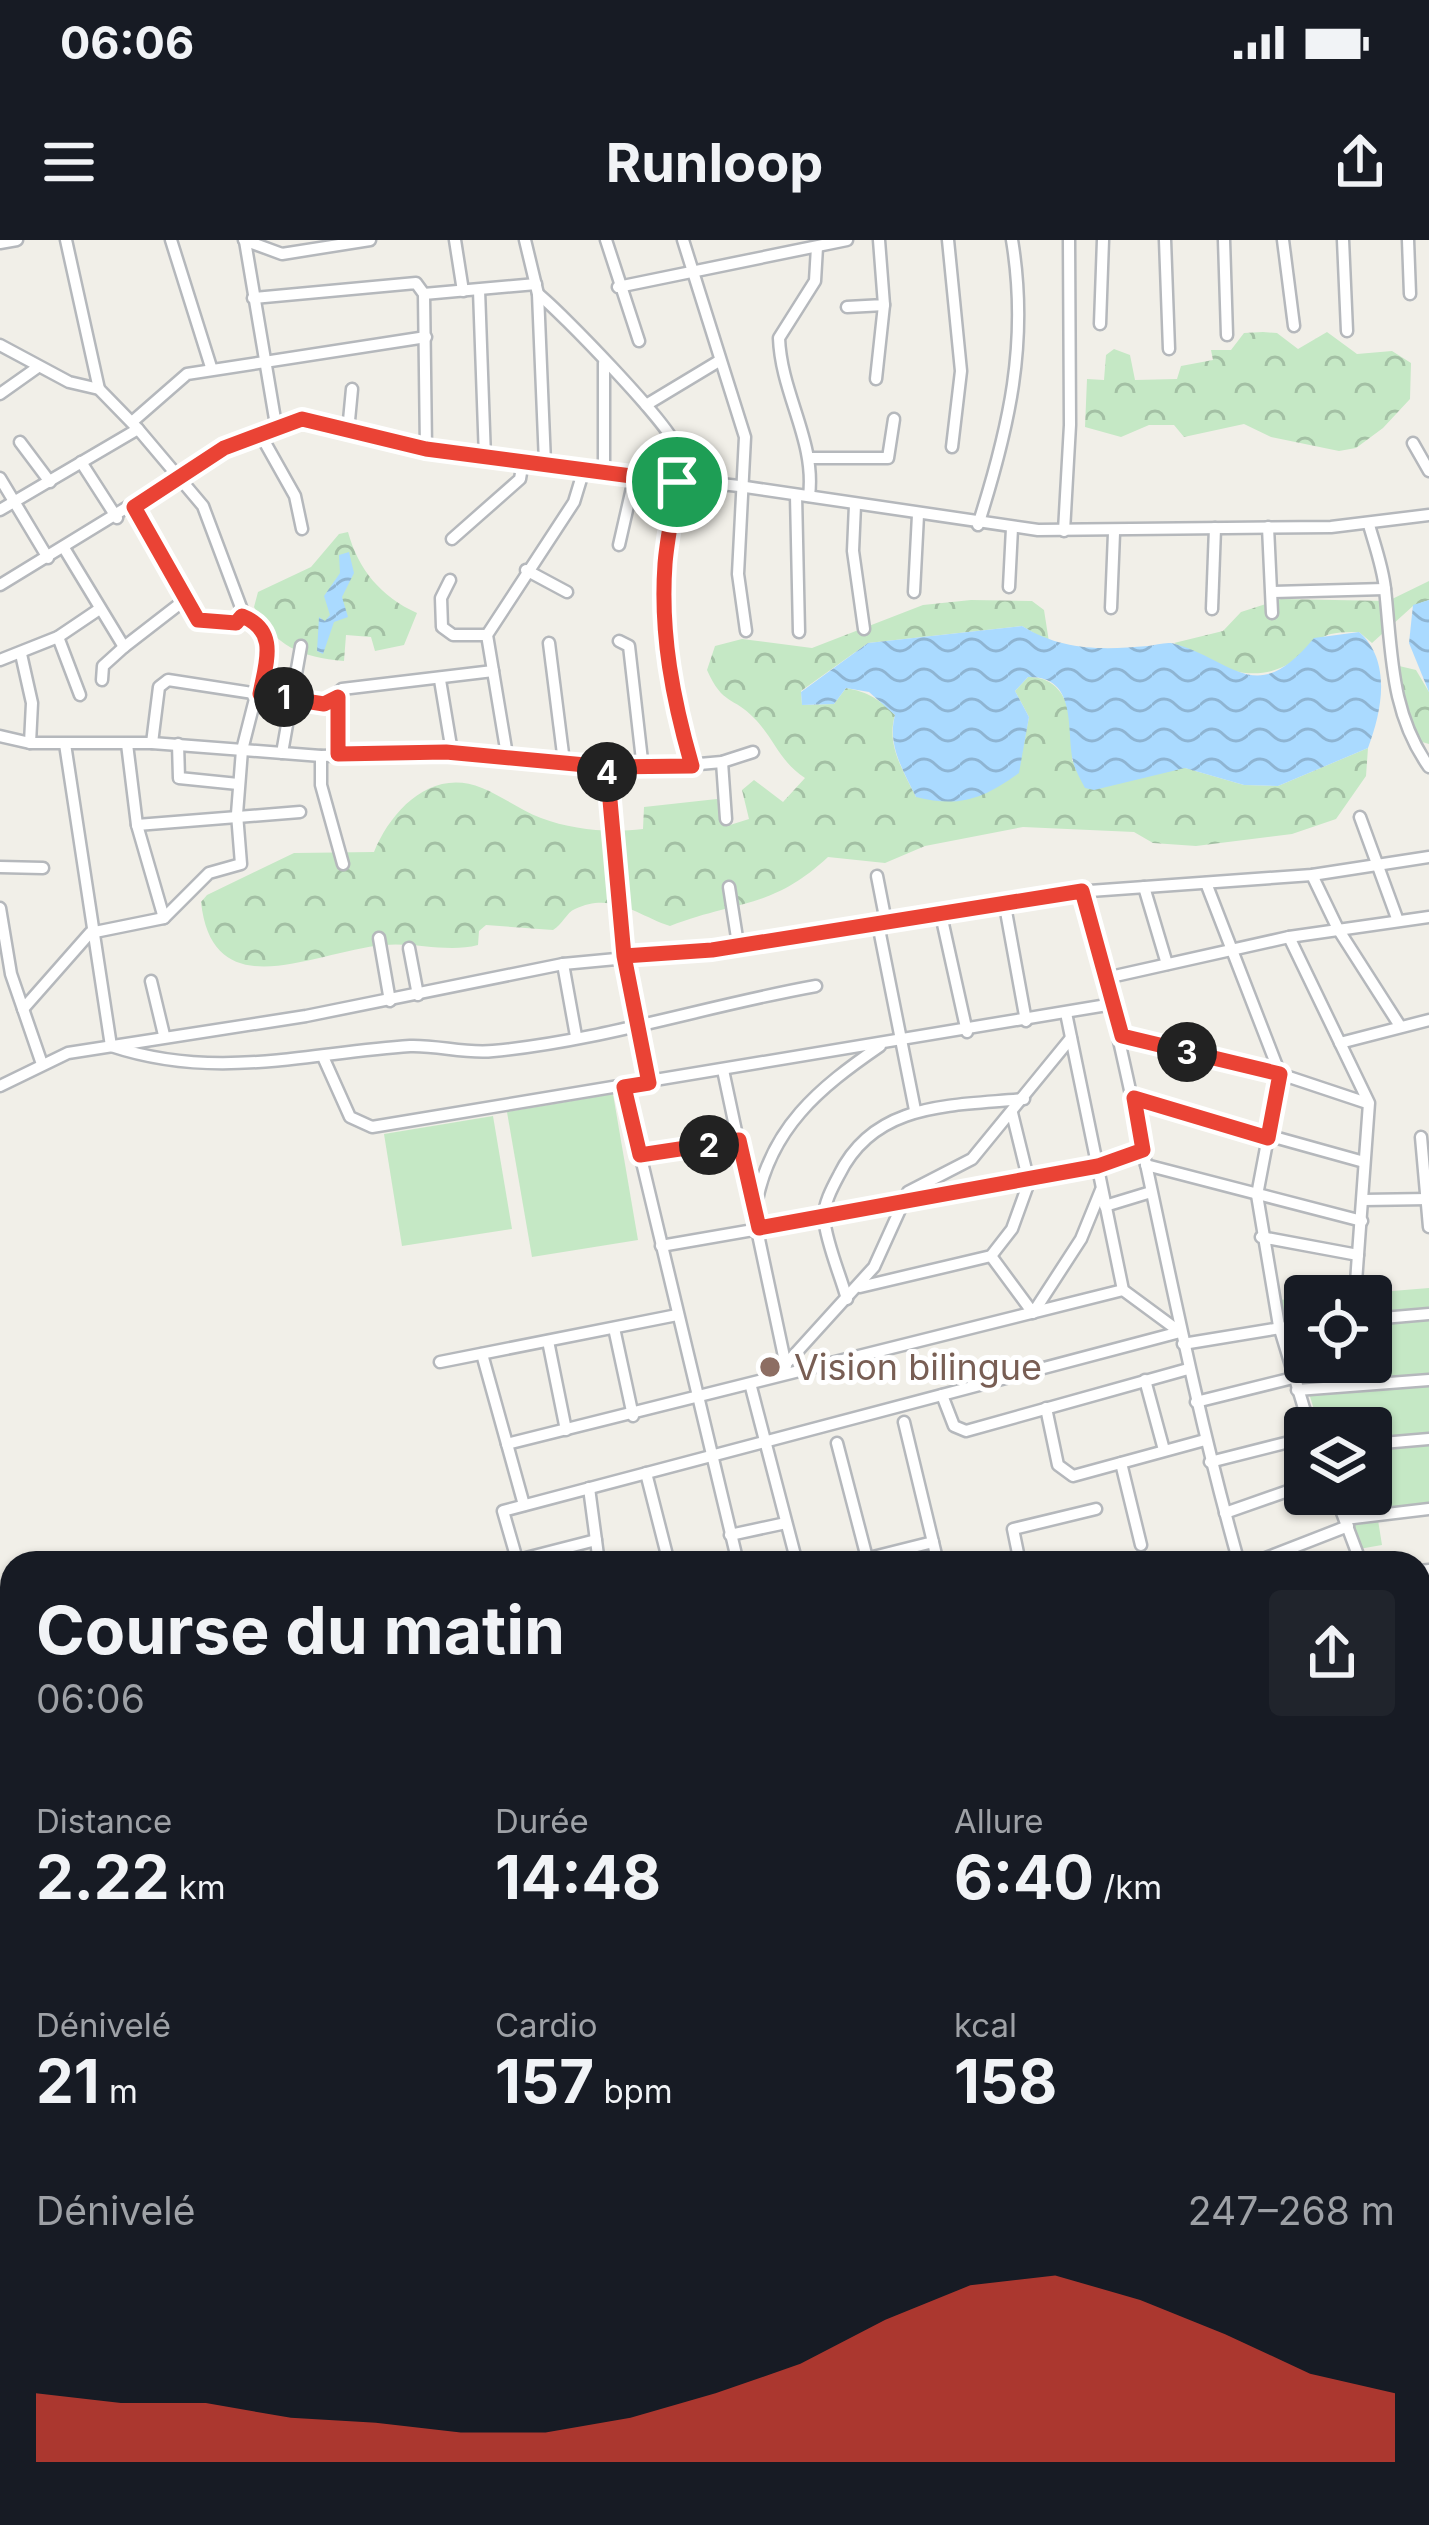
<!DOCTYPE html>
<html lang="fr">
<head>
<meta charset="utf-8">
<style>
  :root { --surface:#171b24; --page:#20242c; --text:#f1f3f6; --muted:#9ea1a6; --accent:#ea4335 }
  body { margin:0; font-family:Inter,sans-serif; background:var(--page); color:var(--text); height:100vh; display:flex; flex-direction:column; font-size:45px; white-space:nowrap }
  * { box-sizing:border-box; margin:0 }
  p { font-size:39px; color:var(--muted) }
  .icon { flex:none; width:66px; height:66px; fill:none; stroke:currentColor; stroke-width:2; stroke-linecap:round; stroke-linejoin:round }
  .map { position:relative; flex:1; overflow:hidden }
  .drawer { position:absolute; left:0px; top:1311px; width:1431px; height:975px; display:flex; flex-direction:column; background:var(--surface); border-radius:36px 36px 0 0; box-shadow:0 3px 9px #0004 }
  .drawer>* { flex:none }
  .tools { position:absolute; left:1284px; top:1035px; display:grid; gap:24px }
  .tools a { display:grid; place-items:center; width:108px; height:108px; border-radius:12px; background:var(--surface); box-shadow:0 3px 9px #0004; font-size:60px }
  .pin { position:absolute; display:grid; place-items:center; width:102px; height:102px; color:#fff; margin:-51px; border:6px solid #fff; border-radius:50%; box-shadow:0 3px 12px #0007 }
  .km { position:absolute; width:60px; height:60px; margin:-30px; border-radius:50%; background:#222; color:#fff; font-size:33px; line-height:60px; text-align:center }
  .round { display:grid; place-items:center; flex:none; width:126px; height:126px; border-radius:12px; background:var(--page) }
  .headline { display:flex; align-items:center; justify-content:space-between; height:204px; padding:0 36px }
  h1 { font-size:66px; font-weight:700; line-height:90px }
  .metrics { display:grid; grid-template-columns:repeat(3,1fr); gap:18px; height:204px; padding:12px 36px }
  .metrics div { display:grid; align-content:center }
  .metrics b { font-size:60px; font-weight:700 }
  .metrics small { font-size:33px; font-weight:400 }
  .metrics p { font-size:33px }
  .chart { height:336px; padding:24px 36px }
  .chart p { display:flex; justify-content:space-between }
  .chart svg { width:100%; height:216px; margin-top:12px; fill:var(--accent); opacity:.7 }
  .status { display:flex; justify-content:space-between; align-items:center; height:84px; padding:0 60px; background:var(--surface); direction:ltr }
  .status svg { height:33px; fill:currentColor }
  header { display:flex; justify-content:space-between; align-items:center; height:156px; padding:0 36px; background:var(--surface); font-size:54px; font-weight:700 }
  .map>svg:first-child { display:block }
  .green { fill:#c5e8c5 }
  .forest { fill:url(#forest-crowns) }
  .water { fill:url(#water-waves) }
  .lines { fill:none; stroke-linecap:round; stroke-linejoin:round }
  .minor-casing { stroke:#b5b8bc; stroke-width:15 }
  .minor { stroke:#fff; stroke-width:10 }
  .route-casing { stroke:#fff; stroke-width:24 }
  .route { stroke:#ea4335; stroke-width:15 }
  .education-dot { fill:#8d6e63; stroke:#fff; stroke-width:4.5 }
  .labels { text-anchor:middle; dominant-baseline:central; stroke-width:10; stroke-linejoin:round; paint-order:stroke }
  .education-label { font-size:36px; fill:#785e54; stroke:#fff; text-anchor:start }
</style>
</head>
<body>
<div class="status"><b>06:06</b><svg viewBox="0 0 49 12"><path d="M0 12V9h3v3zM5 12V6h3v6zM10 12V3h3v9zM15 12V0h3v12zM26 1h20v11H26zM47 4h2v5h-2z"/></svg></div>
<header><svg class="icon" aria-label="menu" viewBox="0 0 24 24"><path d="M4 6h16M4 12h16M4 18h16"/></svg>Runloop<svg class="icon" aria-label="share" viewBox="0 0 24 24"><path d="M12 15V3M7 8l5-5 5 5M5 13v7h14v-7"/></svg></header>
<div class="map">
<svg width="1429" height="2285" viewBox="0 0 1429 2285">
  <defs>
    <pattern id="forest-crowns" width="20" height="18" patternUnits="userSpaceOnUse" patternTransform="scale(3)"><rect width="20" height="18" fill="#c5e8c5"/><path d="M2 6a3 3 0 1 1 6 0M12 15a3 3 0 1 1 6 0" fill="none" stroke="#a3c0a4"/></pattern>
    <pattern id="water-waves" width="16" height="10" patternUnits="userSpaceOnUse" patternTransform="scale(3)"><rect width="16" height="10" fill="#aadaff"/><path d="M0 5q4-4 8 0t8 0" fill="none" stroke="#8eb4d2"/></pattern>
  </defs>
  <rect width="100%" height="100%" fill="#f1efe8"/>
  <g class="green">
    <path d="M613 854 638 1000 532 1017 507 872Z"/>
    <path d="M493 876 512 989 402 1006 384 894Z"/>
    <path d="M1429 1048V1274L1378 1280 1382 1305 1359 1309 1341 1254H1371V1188H1320L1279 1060 1305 1058V1122H1371V1056H1331Z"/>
    <path d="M1419 2221 1429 2252V2285H1325L1321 2274H1419Z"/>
  </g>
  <g class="forest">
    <path d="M1263 92 1277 93 1298 109 1327 92 1357 114 1392 111 1411 123 1410 159 1383 188 1356 208 1339 211 1271 197 1244 184 1184 197 1174 185H1149L1121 197 1085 187 1087 139 1104 140 1106 115 1114 109 1130 115 1135 140 1177 139 1181 126 1213 120 1211 110H1231L1244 93Z"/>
    <path d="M348 292C358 329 381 357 417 373L404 405 375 411 371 397 346 395 344 421C301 417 275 407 254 367L258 352 311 327 339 294Z"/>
    <path d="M1429 341V360L1413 366 1372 403 1359 392C1312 391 1324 402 1292 422 1250 448 1211 424 1174 403L1223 391 1241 372 1281 359 1388 361Z"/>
    <path d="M971 360 1032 361 1044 370 1049 402 1022 386 868 403 801 451 802 465 834 464 846 448C868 452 879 459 895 475 886 505 903 530 916 557L1018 533 1029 477 1015 451 1028 437C1073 437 1073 487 1072 521L1185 528 1244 545 1278 546 1368 508 1366 536 1336 579 1292 594 1196 606 1153 603 1134 592 1023 587 925 606 885 623 828 617C771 670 736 660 670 686 639 676 612 651 575 669 567 672 562 685 553 690L486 685 479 691 478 705C448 713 415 702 384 705 314 711 213 770 201 662L207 655 294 613 374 612C391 570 432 527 482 548 502 556 520 570 541 578 573 590 609 593 643 589L644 567 726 558 730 585 749 579 742 550 754 540 783 562 805 538C779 521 774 498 754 478 733 456 723 466 707 430L715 406 742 399 812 408 923 365Z"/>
    <path d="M1395 425 1416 430 1429 452V504L1415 500Z"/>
  </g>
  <g class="water">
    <path d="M349 312 354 333 342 357 348 377 334 382 323 414 317 411 319 377 325 381 330 375 324 356 340 333 339 315Z"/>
    <path d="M1429 360V452L1409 403 1413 365Z"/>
    <path d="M1022 386C1063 411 1102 410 1148 406 1156 405 1168 401 1175 404 1233 420 1256 469 1314 398L1359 392C1392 421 1382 471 1368 508L1278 546 1244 545 1185 528 1094 550 1085 548C1081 540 1075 530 1073 521 1066 489 1078 436 1028 437L1015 451 1029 477 1019 533C983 559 959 568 916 557 903 530 887 505 895 475L869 452 846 448 834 464 802 465 801 452 868 403Z"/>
  </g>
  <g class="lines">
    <g class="minor-casing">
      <g id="minor">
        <path d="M66 0 99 149"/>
        <path d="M171 0 211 127"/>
        <path d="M244 0 282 14 370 0"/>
        <path d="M455 0 463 51"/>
        <path d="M525 0 538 54 545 223"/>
        <path d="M606 0 639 101"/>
        <path d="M683 0 745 197 738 334 746 391"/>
        <path d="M948 0 961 131 952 207"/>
        <path d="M1165 0 1169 109"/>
        <path d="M1224 0 1227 95"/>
        <path d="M1283 0 1294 86"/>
        <path d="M1343 0 1347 91"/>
        <path d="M1408 0 1410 54"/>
        <path d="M245 1 276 185"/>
        <path d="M0 3 17 0"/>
        <path d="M618 47 847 0"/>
        <path d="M479 50 485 218"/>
        <path d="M424 54 536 44"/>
        <path d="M538 54C559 70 670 185 675 205 683 246 668 285 665 325 660 394 673 460 692 526"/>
        <path d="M253 58 416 43 424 54 426 209"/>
        <path d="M847 67 884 65 879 0"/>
        <path d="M1100 84 1103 0"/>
        <path d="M0 105 69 142 99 149 138 189 203 266 242 370 240 380H198L134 267"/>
        <path d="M876 139 884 65"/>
        <path d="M0 154 38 127"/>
        <path d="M646 165 719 121"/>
        <path d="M132 182 187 134 426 97"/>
        <path d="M348 191 352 149"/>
        <path d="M259 192 295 256 302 289"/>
        <path d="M20 202 50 242"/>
        <path d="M1413 203 1429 231"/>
        <path d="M811 218H888L894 179"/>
        <path d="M81 222 117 278"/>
        <path d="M604 229V123"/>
        <path d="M0 238 48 318"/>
        <path d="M796 255 799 392"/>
        <path d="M809 256C816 201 781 154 779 98L815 41 817 7"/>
        <path d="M855 265 853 311 864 389"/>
        <path d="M0 270 138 189"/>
        <path d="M978 285C1009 188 1029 102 1012 0"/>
        <path d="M1369 285C1375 306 1383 328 1385 349 1392 413 1390 472 1429 527"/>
        <path d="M1268 287 1272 373"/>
        <path d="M1064 291 1070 185 1069 0"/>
        <path d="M452 299 520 239 523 221"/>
        <path d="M619 305 635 235"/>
        <path d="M64 308 124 407 186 359"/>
        <path d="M526 330 567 352"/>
        <path d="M450 340 441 358 442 387 453 395H487"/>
        <path d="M0 345 224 208 302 179 485 218 739 246 1038 290 1331 287 1429 275"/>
        <path d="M1009 347 1012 288"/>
        <path d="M914 352 918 275"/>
        <path d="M1273 352 1385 349"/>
        <path d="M1111 368 1114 293"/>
        <path d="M1212 369 1215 288"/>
        <path d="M58 397 80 455"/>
        <path d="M619 401 629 406 643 529"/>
        <path d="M549 403 564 522"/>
        <path d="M21 414 32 463 30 503"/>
        <path d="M0 420 58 397 98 370"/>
        <path d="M102 440 103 426 124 407"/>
        <path d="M440 440 452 512"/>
        <path d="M338 457V514"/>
        <path d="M0 496 30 503H152L321 516 446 512 643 529 722 522 753 512"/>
        <path d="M152 503 159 447 168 440 324 464 342 449 493 431"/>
        <path d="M65 504 111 806C216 841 306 813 410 806 438 805 465 814 493 811 601 801 709 765 816 746"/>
        <path d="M127 504 137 585 164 678"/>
        <path d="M178 504 179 538 238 544"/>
        <path d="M282 513 301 406"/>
        <path d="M507 515 487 395 574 262 585 226"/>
        <path d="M321 516V545L343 624"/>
        <path d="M722 522 726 579"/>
        <path d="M607 528 624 716 649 843"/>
        <path d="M1360 577 1398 681"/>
        <path d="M137 585 300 572"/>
        <path d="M0 627 43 628"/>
        <path d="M1312 635 1338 689 1400 786"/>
        <path d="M877 636 886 682"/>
        <path d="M1206 643 1280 834 1257 955 1279 1086 1310 1188"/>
        <path d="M729 647 738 704"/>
        <path d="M1144 647 1167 724"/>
        <path d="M1082 651C1142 873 1176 1101 1239 1323"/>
        <path d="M1005 666 1026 781"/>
        <path d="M0 668 11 734 42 824"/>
        <path d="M941 675 967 792"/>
        <path d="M878 684 915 870"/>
        <path d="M1289 697 1369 863 1355 1056"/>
        <path d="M379 698 390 761"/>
        <path d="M409 708 418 755"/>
        <path d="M563 724 576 796"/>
        <path d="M1106 738 1289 697 1429 677"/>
        <path d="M151 741 164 795"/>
        <path d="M23 769 90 693 164 678 209 633 241 624 237 574 242 510 269 404 255 381 242 376"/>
        <path d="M1066 773 1123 1050 1180 1092"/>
        <path d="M1122 796 1280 834 1367 863"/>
        <path d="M1340 803 1429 780"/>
        <path d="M324 819 350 877 372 887 1113 764"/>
        <path d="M723 830 786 1126"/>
        <path d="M0 846 68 813 306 776 563 724 712 710 1062 653 1312 635 1429 617"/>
        <path d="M624 847 738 1323"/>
        <path d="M1134 858 1364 922"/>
        <path d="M1421 897 1429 987"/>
        <path d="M640 915 739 900"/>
        <path d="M1146 925 1362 981"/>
        <path d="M1363 960 1429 959"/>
        <path d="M756 965C770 888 819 848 880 806"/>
        <path d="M1105 966 1151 952"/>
        <path d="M1261 997 1358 1015"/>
        <path d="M661 1006 1029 942 1143 910"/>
        <path d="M991 1016 1033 1073 1081 999 1101 950"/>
        <path d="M860 1047 991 1016 1012 989 1029 942 1012 873"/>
        <path d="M847 1059C840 1034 827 1005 824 979 823 965 832 948 839 935 875 861 953 866 1024 859"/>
        <path d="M1371 1079 1429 1074"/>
        <path d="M614 1088 633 1176"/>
        <path d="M548 1101 566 1190"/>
        <path d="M1183 1104 1305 1084"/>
        <path d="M482 1114 524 1265"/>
        <path d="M440 1122 677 1075"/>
        <path d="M785 1125 874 1027 908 952 972 919 1071 798"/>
        <path d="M1145 1140 1164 1210"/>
        <path d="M751 1147 797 1323"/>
        <path d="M1297 1150 1429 1140"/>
        <path d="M942 1155 954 1186 966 1191 1188 1129"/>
        <path d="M1196 1162 1293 1138"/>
        <path d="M1046 1168 1058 1225 1073 1236 1205 1200"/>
        <path d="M904 1182 938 1323"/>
        <path d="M837 1203 867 1318"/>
        <path d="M507 1204 1123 1050"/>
        <path d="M1371 1204 1429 1199"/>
        <path d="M1210 1222 1305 1198"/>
        <path d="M1121 1223 1141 1305"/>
        <path d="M646 1233 669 1323"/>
        <path d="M589 1248 599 1323"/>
        <path d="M1335 1254 1361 1323"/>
        <path d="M1225 1273 1305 1245"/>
        <path d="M1345 1279 1429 1269"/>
        <path d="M730 1295 786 1283"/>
        <path d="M518 1320 596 1300"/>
        <path d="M518 1323 503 1271 1180 1092"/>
        <path d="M849 1323 933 1302"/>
        <path d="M1020 1323 1013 1289 1096 1269"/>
        <path d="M1253 1323 1348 1286"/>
        <path d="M1419 1331 1429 1330"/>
        <path d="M1419 1405 1429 1403"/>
        <path d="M1419 1467 1429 1465"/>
        <path d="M0 1468 12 1481"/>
        <path d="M1419 1520 1429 1518"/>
        <path d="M1419 1612 1429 1652"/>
        <path d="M1419 1685 1429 1682"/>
        <path d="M1419 1746 1429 1743"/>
        <path d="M1419 1795 1429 1794"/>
        <path d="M1419 1888 1429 1886"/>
        <path d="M0 1909 12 1920"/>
        <path d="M0 1997 12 1992"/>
        <path d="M1419 2063 1429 2061"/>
        <path d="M1419 2096 1429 2136"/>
        <path d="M0 2097 12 2092"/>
        <path d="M0 2225 12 2183"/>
        <path d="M369 2274 373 2285"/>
        <path d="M464 2274 467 2285"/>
        <path d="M725 2274 728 2285"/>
        <path d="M937 2274 941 2285"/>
        <path d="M1012 2274 1016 2285"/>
        <path d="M1239 2274 1242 2285"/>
        <path d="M1314 2274 1318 2285"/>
        <path d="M81 2285 85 2274"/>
        <path d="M176 2285 179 2274"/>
        <path d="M193 2285 226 2274"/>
        <path d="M485 2285 520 2274"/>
        <path d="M628 2285 634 2274"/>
        <path d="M740 2285 775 2274"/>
        <path d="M1043 2285 1049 2274"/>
        <path d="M1130 2285 1135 2274"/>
        <path d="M1211 2285 1217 2274"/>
      </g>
    </g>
    <use href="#minor" class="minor"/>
  </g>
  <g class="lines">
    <g class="route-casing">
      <path id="route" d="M677 242 426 209 302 179 224 208 134 267 198 380 236 383 242 376C279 391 266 422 260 454L324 464 338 457V514L446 512 607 527 624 716 649 843 624 847 640 915 739 900 759 988 1098 926 1143 910 1134 858 1268 898 1280 834 1122 796 1082 651 712 710 624 716 607 527 692 526C673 460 660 394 665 324 667 297 674 269 677 242"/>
    </g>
    <use href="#route" class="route"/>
  </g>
  <circle class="education-dot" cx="770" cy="1127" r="12"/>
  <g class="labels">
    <g class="education-label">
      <text x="794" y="1127">Vision bilingue</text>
    </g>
  </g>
</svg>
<div class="tools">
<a><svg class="icon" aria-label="locate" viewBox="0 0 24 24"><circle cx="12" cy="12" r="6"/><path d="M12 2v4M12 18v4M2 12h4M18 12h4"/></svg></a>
<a><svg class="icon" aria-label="layers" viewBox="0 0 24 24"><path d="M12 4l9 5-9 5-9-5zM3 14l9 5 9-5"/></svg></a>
</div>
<div class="pin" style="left:677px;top:242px;background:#1e9e55"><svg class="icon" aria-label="arrive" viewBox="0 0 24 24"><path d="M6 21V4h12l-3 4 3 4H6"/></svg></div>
<b class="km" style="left:284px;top:457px">1</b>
<b class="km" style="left:709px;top:905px">2</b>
<b class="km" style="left:1187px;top:812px">3</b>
<b class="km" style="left:607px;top:532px">4</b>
<section class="drawer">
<div class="headline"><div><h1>Course du matin</h1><p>06:06</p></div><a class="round"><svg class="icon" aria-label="share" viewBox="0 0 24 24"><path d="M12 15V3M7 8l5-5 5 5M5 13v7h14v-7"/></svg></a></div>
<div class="metrics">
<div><p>Distance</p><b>2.22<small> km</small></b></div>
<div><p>Durée</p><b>14:48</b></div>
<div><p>Allure</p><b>6:40<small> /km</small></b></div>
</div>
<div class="metrics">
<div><p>Dénivelé</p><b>21<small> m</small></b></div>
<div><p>Cardio</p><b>157<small> bpm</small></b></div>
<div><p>kcal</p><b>158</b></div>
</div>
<div class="chart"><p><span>Dénivelé</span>247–268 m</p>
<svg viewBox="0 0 160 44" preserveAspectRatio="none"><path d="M0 44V30L10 32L20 32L30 35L40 36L50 38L60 38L70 35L80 30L90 24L100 15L110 8L120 6L130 11L140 18L150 26L160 30V44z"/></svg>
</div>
</section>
</div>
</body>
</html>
